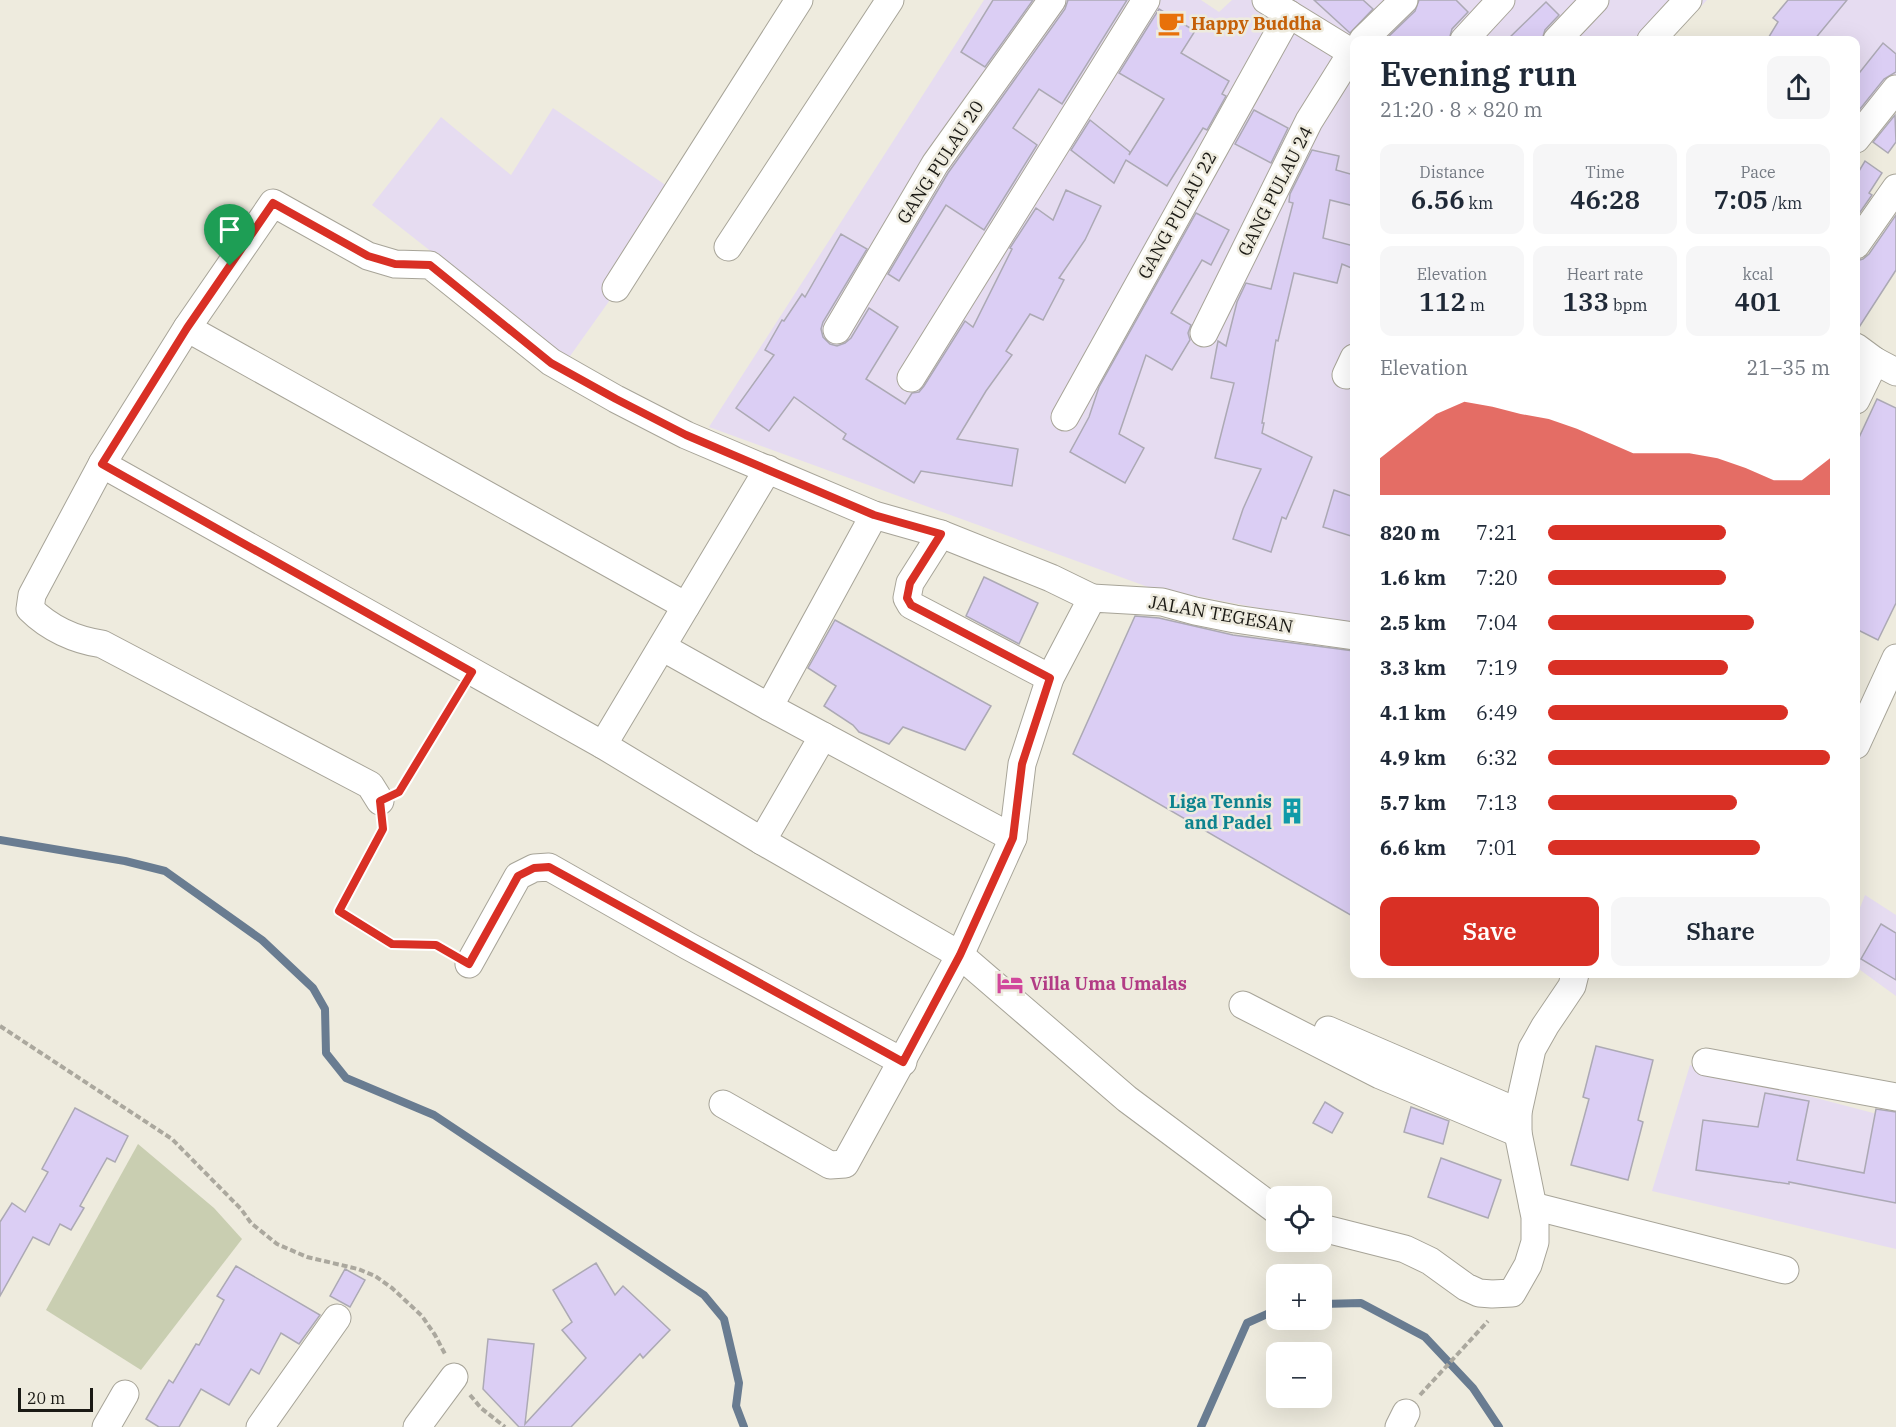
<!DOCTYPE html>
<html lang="en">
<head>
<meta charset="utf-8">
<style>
  :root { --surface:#fff; --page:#f6f6f7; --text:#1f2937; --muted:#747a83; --accent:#d93025 }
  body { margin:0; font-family:"IBM Plex Serif",serif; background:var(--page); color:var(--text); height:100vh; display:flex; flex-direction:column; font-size:22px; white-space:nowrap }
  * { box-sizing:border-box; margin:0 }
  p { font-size:20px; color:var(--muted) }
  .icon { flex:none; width:33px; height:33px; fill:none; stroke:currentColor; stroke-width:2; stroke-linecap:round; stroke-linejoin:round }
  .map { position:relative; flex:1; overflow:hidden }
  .side { position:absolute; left:1350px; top:36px; width:510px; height:942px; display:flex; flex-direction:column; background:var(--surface); border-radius:12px; box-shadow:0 6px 24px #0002 }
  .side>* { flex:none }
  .fabs { position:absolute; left:1266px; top:1186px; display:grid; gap:12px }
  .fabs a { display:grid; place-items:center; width:66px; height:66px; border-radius:12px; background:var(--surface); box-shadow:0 6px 24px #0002; font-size:30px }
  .scale { position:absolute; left:18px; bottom:15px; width:75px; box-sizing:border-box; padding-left:6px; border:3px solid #1a1914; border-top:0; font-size:16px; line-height:21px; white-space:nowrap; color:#1a1914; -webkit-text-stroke:4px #eeebde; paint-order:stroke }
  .pin { position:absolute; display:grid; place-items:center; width:51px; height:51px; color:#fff; margin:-62px -26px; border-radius:50% 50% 50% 0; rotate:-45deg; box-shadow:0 0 6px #0007 }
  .pin .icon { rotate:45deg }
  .round { display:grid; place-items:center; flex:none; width:63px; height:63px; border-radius:12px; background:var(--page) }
  .summary { display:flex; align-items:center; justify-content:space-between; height:102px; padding:0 30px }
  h1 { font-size:33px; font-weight:600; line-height:45px }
  .figures { display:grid; grid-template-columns:repeat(3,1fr); gap:9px; height:102px; padding:6px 30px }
  .figures div { display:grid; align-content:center; border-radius:12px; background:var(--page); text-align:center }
  .figures b { font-size:26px; font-weight:600 }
  .figures small { font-size:16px; font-weight:400 }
  .figures p { font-size:16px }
  .chart { height:168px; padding:12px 30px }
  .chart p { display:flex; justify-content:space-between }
  .chart svg { width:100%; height:108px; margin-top:6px; fill:var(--accent); opacity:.7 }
  .primary-button { display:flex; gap:12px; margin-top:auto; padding:12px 30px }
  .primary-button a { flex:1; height:69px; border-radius:12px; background:var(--accent); color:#fff; font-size:24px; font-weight:600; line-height:69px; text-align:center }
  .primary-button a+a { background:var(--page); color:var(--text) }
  ul { padding:0 30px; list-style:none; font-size:20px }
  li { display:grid; grid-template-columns:96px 72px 1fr; align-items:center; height:45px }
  li i { height:15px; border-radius:8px; background:var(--accent) }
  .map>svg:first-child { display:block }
  .commercial { fill:#e6dcf1 }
  .green { fill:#c9ceb1 }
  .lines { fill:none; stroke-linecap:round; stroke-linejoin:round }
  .stream { stroke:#697c91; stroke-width:8 }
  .building { fill:#dbcef4; stroke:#aca9b4; stroke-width:1.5 }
  .minor-casing { stroke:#a7a498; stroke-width:29 }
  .path { stroke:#aba89e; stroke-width:4; stroke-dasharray:6 3; stroke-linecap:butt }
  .minor { stroke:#fff; stroke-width:27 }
  .route-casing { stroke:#fff; stroke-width:12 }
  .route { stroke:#d93025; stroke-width:8 }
  .labels { text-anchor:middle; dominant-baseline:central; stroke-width:5; stroke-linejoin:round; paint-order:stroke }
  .food-label { font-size:18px; font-weight:bold; fill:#c56008; stroke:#eeebde; text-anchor:start }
  .street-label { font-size:18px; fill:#1a1914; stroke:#eeebde }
  .culture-label { font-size:18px; font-weight:bold; fill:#0d838f; stroke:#eeebde; text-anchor:end }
  .hotel-label { font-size:18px; font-weight:bold; fill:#b23c85; stroke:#eeebde; text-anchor:start }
</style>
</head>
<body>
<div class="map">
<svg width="1896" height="1427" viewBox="0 0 1896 1427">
  <rect width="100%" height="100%" fill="#eeebde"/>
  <g class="commercial">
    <path d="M984 0H1201L1219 12 1232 0H1707L1670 40H1354V626L1148 587 709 427Z"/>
    <path d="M1813 0H1896V78L1856 128V40H1775Z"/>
    <path d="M553 108 683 197 568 359 372 205 441 117 511 175Z"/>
    <path d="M1865 895 1896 915V996L1856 967V918Z"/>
    <path d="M1690 1065 1896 1119V1249L1652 1191Z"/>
  </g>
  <path class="green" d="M138 1144 214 1208 242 1239 141 1370 46 1310Z"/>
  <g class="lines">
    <g class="stream">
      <path d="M0 840 125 861 165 871 262 940 313 988 325 1009 326 1053 346 1078 434 1115 704 1295 724 1319 739 1383 736 1406 744 1427"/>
      <path d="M1322 1304 1361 1303 1425 1337 1473 1388 1499 1427"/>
      <path d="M1201 1427 1247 1323 1276 1310"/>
    </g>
  </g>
  <g class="building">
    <path d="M993 0H1033L985 67 961 52Z"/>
    <path d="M1068 0H1127L1062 104 1039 89 1013 128 1037 145 984 230 946 205 899 281 888 274 948 173 1065 9Z"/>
    <path d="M1314 0H1363L1373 9 1350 33Z"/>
    <path d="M1419 0H1456L1468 12 1452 29 1449 40H1385L1415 11Z"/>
    <path d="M1788 0H1847L1814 40H1767L1778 22 1773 18Z"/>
    <path d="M1546 2 1559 15 1545 30 1542 40H1507Z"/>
    <path d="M1159 9 1195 31 1181 53 1229 81 1222 94 1226 96 1207 130 1203 128 1167 186 1126 160 1114 183 1071 150 1090 120 1130 152 1129 155 1164 99 1119 73Z"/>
    <path d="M1883 43 1896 54V72L1884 79 1856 114V77Z"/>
    <path d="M1254 110 1288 128 1271 163 1235 144Z"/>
    <path d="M1895 115 1896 142 1888 153 1873 142Z"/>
    <path d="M1312 150 1339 156 1336 170 1354 175V206L1330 200 1323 238 1354 246V269L1342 264 1337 283 1294 273 1278 341 1276 340 1262 423H1264L1262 433 1312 457 1286 519 1282 517 1271 552 1233 539 1243 509 1261 469 1215 458 1234 383 1211 378 1218 341 1226 346 1237 302 1246 283 1271 289 1293 203 1289 202 1290 194Z"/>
    <path d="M1865 161 1882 173 1869 193 1872 195 1856 218V176Z"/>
    <path d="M1066 190 1101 206 1085 240 1059 278 1064 280 1043 320 1030 314 1006 351 1012 355 986 391 957 439 1018 449 1012 486 921 471 914 483 843 439 846 434 794 397 769 431 736 408 774 355 765 350 782 320 784 321 802 294 805 297 841 234 867 249 823 322 821 329 823 337 830 344 837 346 845 343 851 338 869 308 898 327 866 379 905 404 912 393 919 392 924 386 965 321 973 327 1012 249 1010 248 1036 208 1053 220Z"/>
    <path d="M1196 213 1229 230 1211 265 1202 260 1171 313 1191 325 1188 333 1190 340 1172 370 1146 355 1119 434 1144 448 1125 483 1070 452 1089 417 1099 387Z"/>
    <path d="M1896 215V270L1856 332V261L1863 259 1869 254Z"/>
    <path d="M1877 399 1896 408V603L1878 640 1856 629V444Z"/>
    <path d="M1334 490 1354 497V537L1323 527Z"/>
    <path d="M984 577 1038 603 1019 644 966 616Z"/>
    <path d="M1135 616 1159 618 1233 635 1354 651V917L1073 754Z"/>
    <path d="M835 620 991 706 965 750 903 727 889 744 859 732 853 725 824 706 836 686 808 668Z"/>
    <path d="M1881 924 1896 933V980L1861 959Z"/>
    <path d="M1596 1046 1653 1060 1638 1120 1643 1122 1628 1180 1571 1165 1589 1099 1583 1097Z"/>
    <path d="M1765 1093 1809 1101 1797 1160 1864 1173 1876 1109 1896 1112V1203L1789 1182V1184L1696 1170 1703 1120 1758 1127Z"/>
    <path d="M1325 1102 1343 1113 1332 1133 1313 1123Z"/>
    <path d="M1411 1107 1449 1121 1443 1144 1404 1132Z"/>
    <path d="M75 1108 128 1136 115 1162 107 1158 80 1206 84 1208 71 1230 60 1224 49 1245 33 1237 0 1296V1222L12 1203 25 1212 48 1172 42 1169Z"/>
    <path d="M1441 1158 1501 1180 1488 1218 1428 1197Z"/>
    <path d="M596 1263 615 1295 623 1286 670 1330 643 1358 640 1354 571 1427H519L483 1389 488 1339 534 1344 525 1424 586 1358 562 1330 572 1322 553 1290Z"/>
    <path d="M236 1266 320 1315 299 1344 281 1333 259 1374 251 1369 229 1405 201 1389 179 1427H159L146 1419 169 1380 173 1383 196 1344 199 1345 224 1300 217 1296Z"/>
    <path d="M345 1269 365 1280 350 1307 330 1296Z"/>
  </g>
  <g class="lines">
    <g class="minor-casing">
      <g id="minor">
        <path d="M1266 0 1354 54"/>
        <path d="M1363 40 1404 0"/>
        <path d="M1464 40 1501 0"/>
        <path d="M1557 40 1595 0"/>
        <path d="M1651 40 1688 0"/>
        <path d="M1856 139 1896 89"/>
        <path d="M1856 245 1896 188"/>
        <path d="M728 247 890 0"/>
        <path d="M616 288 799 0"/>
        <path d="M187 328 686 606"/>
        <path d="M837 330 935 164 1052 0"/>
        <path d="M1204 333 1309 121 1354 49"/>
        <path d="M1856 347 1875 361 1896 372"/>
        <path d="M1346 375 1354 358"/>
        <path d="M911 378 1146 0"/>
        <path d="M1856 400 1875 361"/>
        <path d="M1065 417 1289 14"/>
        <path d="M102 464 603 745 762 841 960 955 1127 1099 1276 1210"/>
        <path d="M941 534 910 583 907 598 911 605 1050 678"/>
        <path d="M662 647 769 707 1013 838"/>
        <path d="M769 707 874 515"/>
        <path d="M603 745 768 469"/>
        <path d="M1856 745 1896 658"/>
        <path d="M380 801 370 785 102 644C75 640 49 628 30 609L32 595 102 464 187 328 273 203 368 256 395 264 430 265 551 362 616 399 686 435 874 515 941 534 1051 578 1092 598"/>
        <path d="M762 841 823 736"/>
        <path d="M469 964 518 876 534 868 549 867 688 946 903 1062"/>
        <path d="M1243 1005 1380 1075 1518 1133"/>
        <path d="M1328 1030 1518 1112"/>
        <path d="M1706 1062 1896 1097"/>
        <path d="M723 1104 830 1165 845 1164 960 955 1013 838 1022 764 1050 678 1092 598 1162 602 1195 611 1235 619 1354 636"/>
        <path d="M1533 1206 1785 1270"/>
        <path d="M1322 1228 1405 1249 1430 1261 1466 1287 1479 1293 1492 1294 1512 1293 1528 1265 1535 1242V1217L1518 1133V1112L1532 1049 1545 1026 1572 986 1575 974"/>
        <path d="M106 1427 125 1394"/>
        <path d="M260 1427 337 1318"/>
        <path d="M417 1427 454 1377"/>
        <path d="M1399 1427 1406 1413"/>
      </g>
    </g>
    <g class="path">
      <path d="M402 786 459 693"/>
      <path d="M382 826 383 829 339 911 392 944 436 945 447 951"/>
      <path d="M0 1026 172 1139 241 1209 251 1223 277 1244 307 1257 358 1269 375 1276 392 1288 422 1316 435 1335 445 1354"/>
      <path d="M470 1395 481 1408 505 1427"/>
      <path d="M1420 1395 1488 1321"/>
    </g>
    <use href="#minor" class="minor"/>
  </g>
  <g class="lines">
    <g class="route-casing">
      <path id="route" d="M273 203 368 256 395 264 430 265 551 363 616 399 686 435 874 515 941 534 910 583 907 598 911 605 1050 678 1022 764 1013 838 960 955 903 1062 549 867 534 868 518 876 469 964 436 945 392 944 339 911 383 829 380 801 399 792 472 672 102 464 187 328Z"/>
    </g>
    <use href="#route" class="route"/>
  </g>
  <defs>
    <g id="cafe-bare" transform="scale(2.07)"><path d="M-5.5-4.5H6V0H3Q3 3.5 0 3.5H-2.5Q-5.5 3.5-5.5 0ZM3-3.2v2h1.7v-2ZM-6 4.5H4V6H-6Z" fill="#e8710a" stroke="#eeebde" stroke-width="2.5" paint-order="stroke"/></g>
    <g id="building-bare" transform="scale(2.07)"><path d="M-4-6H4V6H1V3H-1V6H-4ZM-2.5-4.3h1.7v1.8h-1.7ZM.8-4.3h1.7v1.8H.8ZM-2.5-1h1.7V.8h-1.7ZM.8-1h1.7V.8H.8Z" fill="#0f9aa8" stroke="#eeebde" stroke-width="2.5" paint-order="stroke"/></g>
    <g id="hotel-bare" transform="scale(2.07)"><path d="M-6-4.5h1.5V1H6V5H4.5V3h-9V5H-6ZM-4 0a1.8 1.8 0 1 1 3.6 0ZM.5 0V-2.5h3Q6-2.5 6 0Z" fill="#d1479c" stroke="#eeebde" stroke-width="2.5" paint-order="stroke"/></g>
  </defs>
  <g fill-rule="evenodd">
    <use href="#cafe-bare" x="1171" y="23"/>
    <use href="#building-bare" x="1292" y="811"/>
    <use href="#hotel-bare" x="1010" y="983"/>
  </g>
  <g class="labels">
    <g class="food-label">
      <text x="1191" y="23">Happy Buddha</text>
    </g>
    <g class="street-label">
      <text transform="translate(940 162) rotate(-57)">GANG PULAU 20</text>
      <text transform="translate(1275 191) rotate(-63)">GANG PULAU 24</text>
      <text transform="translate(1177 215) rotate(-61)">GANG PULAU 22</text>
      <text transform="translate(1221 614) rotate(10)">JALAN TEGESAN</text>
    </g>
    <g class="culture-label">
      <text x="1272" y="801">Liga Tennis<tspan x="1272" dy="21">and Padel</tspan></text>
    </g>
    <g class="hotel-label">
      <text x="1030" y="983">Villa Uma Umalas</text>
    </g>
  </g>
</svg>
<div class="fabs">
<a><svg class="icon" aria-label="locate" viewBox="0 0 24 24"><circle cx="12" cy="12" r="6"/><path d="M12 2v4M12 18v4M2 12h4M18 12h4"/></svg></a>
<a>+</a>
<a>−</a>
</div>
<div class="scale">20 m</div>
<div class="pin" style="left:230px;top:266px;background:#1e9e55"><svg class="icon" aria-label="arrive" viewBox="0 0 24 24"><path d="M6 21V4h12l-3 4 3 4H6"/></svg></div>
<section class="side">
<div class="summary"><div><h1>Evening run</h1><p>21:20 · 8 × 820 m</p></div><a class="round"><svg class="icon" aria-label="share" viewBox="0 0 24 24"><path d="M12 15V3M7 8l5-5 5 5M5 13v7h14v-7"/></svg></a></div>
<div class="figures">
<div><p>Distance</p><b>6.56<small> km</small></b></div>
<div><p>Time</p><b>46:28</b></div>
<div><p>Pace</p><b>7:05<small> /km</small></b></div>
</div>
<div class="figures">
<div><p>Elevation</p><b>112<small> m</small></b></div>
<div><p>Heart rate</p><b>133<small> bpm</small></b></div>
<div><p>kcal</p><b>401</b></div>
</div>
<div class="chart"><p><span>Elevation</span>21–35 m</p>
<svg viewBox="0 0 160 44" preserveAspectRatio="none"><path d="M0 44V29L10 20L20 11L30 6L40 8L50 11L60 13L70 17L80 22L90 27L100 27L110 27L120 29L130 33L140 38L150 38L160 29V44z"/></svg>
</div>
<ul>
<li><b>820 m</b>7:21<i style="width:63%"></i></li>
<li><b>1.6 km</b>7:20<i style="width:63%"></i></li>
<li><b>2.5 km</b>7:04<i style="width:73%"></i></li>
<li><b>3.3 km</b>7:19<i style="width:64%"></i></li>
<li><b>4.1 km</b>6:49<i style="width:85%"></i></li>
<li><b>4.9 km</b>6:32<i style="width:100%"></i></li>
<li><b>5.7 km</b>7:13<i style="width:67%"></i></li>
<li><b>6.6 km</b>7:01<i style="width:75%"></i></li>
</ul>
<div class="primary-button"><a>Save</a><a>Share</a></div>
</section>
</div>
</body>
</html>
